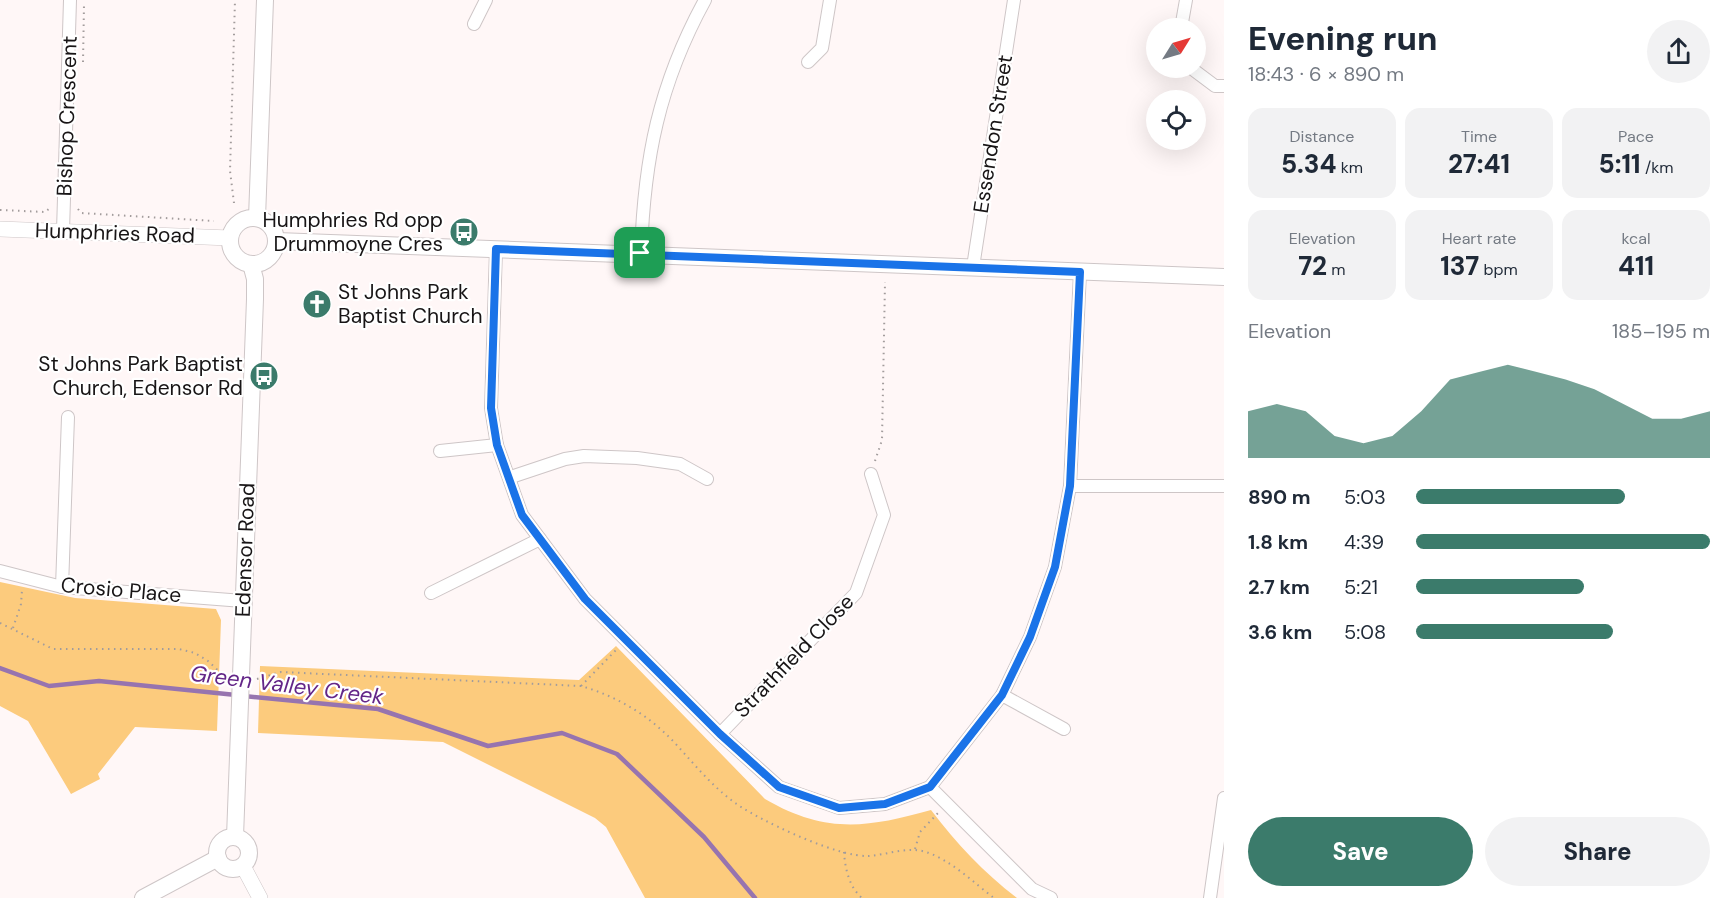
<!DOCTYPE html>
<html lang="en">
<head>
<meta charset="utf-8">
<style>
  :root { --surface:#fff; --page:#f2f2f3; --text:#1f2937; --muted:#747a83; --accent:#3b7b6b }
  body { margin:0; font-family:"DM Sans",sans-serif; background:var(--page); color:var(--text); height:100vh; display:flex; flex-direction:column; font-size:22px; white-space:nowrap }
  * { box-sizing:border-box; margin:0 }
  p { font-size:20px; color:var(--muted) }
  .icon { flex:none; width:33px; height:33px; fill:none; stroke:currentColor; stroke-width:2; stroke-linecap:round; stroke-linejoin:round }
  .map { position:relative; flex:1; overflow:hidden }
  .side { display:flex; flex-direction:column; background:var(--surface); width:510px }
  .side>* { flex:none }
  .needle { width:39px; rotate:53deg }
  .buttons { position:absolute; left:1146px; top:18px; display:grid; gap:12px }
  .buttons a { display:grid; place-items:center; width:60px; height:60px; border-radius:50%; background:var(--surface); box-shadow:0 6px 24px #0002; font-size:30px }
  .pin { position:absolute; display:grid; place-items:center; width:51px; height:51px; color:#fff; margin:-26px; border-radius:12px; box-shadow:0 3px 9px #0006 }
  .round { display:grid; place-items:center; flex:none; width:63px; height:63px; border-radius:32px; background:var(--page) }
  .summary { display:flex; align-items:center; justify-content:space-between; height:102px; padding:0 24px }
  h1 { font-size:33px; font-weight:800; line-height:45px }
  .figures { display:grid; grid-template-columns:repeat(3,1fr); gap:9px; height:102px; padding:6px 24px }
  .figures div { display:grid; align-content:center; border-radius:15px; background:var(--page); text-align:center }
  .figures b { font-size:26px; font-weight:800 }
  .figures small { font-size:16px; font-weight:400 }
  .figures p { font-size:16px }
  .chart { height:168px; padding:12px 24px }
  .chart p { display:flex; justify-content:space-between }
  .chart svg { width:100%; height:108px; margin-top:6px; fill:var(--accent); opacity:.7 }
  .primary-button { display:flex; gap:12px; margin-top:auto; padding:12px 24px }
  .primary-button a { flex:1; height:69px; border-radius:36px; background:var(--accent); color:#fff; font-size:24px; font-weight:800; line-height:69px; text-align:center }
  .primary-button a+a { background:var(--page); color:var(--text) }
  ul { padding:0 24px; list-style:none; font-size:20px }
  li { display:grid; grid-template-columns:96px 72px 1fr; align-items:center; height:45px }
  li i { height:15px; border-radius:8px; background:var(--accent) }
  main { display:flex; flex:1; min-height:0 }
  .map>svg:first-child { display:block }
  .green { fill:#fccb7d }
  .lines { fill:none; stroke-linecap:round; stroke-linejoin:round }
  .stream { stroke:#9774af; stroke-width:4.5 }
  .minor-casing { stroke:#cec6c7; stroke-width:14 }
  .tertiary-casing { stroke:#cec6c7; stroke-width:16 }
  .secondary-casing { stroke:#cec6c7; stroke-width:18 }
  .path { stroke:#a29c9c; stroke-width:2; stroke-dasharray:1.5 4.5; stroke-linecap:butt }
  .minor { stroke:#fff; stroke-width:12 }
  .tertiary { stroke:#fff; stroke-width:15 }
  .secondary { stroke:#fff; stroke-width:16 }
  .route-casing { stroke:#fff; stroke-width:12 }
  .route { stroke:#1a73e8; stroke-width:8 }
  .labels { text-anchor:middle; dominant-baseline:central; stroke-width:4.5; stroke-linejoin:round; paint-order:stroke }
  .street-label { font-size:21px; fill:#181516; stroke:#fff }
  .poi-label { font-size:21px; fill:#181516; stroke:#fff; text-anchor:end }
  .water-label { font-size:22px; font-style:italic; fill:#642688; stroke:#fff }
</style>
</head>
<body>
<main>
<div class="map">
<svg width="1224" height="898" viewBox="0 0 1224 898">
  <rect width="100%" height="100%" fill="#fff7f7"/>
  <g class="green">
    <path d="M0 582 75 598 216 609 221 620 217 731 135 727 98 774 100 779 71 794 28 721 0 706Z"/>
    <path d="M616 646 765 799C825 834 867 828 931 810 957 844 983 872 1017 898H645L606 827 595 818 443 742 258 733 260 666 579 680Z"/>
  </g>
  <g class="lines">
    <g class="stream">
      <path d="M0 668 49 686 99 681 236 695"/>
      <path d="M244 696 378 709 488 746 562 733 617 754 704 837 755 898"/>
    </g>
    <g class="minor-casing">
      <g id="minor">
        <path d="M474 24 486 0"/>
        <path d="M1181 28 1186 0"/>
        <path d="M808 62 822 48 830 0"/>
        <path d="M1191 68 1215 86H1224"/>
        <path d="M63 231 70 0"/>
        <path d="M496 249 491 408 497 445 522 515 585 599 720 734 779 787 839 808 885 804 930 787 1002 695 1030 637 1055 567 1070 486 1080 272"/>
        <path d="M641 253C644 159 659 84 705 0"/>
        <path d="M973 267 1014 0"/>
        <path d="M440 451 497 445"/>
        <path d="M511 477 565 459 584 456 637 458 680 464 707 479"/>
        <path d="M1070 486H1224"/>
        <path d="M0 571 62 587 243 601"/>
        <path d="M62 587 68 417"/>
        <path d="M431 593 540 539"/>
        <path d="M1002 695 1064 729"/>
        <path d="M720 734 856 593 884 515 871 474"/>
        <path d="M930 787 1032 889 1051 898"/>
        <path d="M1210 898 1224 798"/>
      </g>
    </g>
    <g class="tertiary-casing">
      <g id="tertiary">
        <path d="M0 229 230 238"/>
        <path d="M243 866 260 898"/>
      </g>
    </g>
    <g class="secondary-casing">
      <g id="secondary">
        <path d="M257 218 265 0"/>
        <circle cx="253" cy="241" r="23"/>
        <path d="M277 241 1224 277"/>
        <path d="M235 837 255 299V279L251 264"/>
        <circle cx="233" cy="853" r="16"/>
        <path d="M143 898 218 858"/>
      </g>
    </g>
    <g class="path">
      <path d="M83 62 84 5"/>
      <path d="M234 203 230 171 235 0"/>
      <path d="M78 209 81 213 214 221"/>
      <path d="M0 210 45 212 50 208"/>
      <path d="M875 461 882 440 885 282"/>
      <path d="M0 623 53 649H179L195 653 208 661 225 677"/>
      <path d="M13 628 21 604 22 590"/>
      <path d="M257 679 281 672 581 686C616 696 647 714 673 741 699 769 719 796 753 814 778 828 840 857 868 856 887 855 907 846 926 852 951 860 974 883 994 898"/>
      <path d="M581 686 617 649"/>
      <path d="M915 849 920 832 939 812"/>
      <path d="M844 852C845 868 849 887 862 898"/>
    </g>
    <use href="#minor" class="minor"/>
    <use href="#tertiary" class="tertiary"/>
    <use href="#secondary" class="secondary"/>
  </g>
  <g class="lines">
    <g class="route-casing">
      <path id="route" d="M496 249 1080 272 1070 486 1055 567 1030 637 1002 695 930 787 885 804 839 808 779 787 720 734 585 599 522 515 497 445 491 408Z"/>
    </g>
    <use href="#route" class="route"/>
  </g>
  <defs>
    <g id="bus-disc" transform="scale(1.5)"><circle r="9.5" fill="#3b7b6b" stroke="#fff"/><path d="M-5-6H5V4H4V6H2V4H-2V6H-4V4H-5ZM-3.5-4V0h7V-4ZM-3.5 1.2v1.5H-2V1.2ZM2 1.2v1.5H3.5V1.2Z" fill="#fff"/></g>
    <g id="church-disc" transform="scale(1.5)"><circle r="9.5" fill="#3b7b6b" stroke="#fff"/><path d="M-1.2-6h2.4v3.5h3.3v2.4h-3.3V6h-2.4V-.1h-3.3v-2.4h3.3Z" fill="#fff"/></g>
  </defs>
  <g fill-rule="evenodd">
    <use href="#bus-disc" x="464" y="232"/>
    <use href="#church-disc" x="317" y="304"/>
    <use href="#bus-disc" x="264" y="376"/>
  </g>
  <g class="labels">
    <g class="street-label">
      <text transform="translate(67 116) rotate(-88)">Bishop Crescent</text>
      <text transform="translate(993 134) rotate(-81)">Essendon Street</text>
      <text transform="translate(115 233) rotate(2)">Humphries Road</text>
      <text transform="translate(245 550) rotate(-88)">Edensor Road</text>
      <text transform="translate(121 590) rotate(5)">Crosio Place</text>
      <text transform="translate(794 656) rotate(-46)">Strathfield Close</text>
    </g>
    <g class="poi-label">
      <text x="443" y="220">Humphries Rd opp<tspan x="443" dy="24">Drummoyne Cres</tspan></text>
      <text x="338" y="292" text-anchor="start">St Johns Park<tspan x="338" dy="24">Baptist Church</tspan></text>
      <text x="243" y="364">St Johns Park Baptist<tspan x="243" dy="24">Church, Edensor Rd</tspan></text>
    </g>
    <g class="water-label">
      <text transform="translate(287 685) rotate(7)">Green Valley Creek</text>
    </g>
  </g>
</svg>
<div class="buttons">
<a><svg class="needle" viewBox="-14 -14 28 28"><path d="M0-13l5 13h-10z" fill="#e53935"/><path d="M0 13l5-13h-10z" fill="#747a83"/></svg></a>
<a><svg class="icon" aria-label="locate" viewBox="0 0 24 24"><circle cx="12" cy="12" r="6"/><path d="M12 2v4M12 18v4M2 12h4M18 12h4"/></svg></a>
</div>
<div class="pin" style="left:640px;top:253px;background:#1e9e55"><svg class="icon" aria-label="arrive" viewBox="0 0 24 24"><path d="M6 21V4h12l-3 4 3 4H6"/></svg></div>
</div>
<section class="side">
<div class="summary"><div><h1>Evening run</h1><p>18:43 · 6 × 890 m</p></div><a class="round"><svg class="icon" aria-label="share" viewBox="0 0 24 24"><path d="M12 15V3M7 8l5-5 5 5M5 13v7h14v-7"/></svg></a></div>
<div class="figures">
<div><p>Distance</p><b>5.34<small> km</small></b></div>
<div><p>Time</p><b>27:41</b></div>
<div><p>Pace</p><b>5:11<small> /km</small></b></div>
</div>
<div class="figures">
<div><p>Elevation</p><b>72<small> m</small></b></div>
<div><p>Heart rate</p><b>137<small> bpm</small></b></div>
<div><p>kcal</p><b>411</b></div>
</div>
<div class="chart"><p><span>Elevation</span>185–195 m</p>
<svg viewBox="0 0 160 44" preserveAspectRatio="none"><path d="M0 44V25L10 22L20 25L30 35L40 38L50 35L60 25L70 12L80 9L90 6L100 9L110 12L120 16L130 22L140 28L150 28L160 25V44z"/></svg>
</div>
<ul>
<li><b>890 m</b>5:03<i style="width:71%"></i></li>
<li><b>1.8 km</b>4:39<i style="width:100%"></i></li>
<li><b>2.7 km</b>5:21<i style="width:57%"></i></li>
<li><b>3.6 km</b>5:08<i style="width:67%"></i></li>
</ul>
<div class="primary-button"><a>Save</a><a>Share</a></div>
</section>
</main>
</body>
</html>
